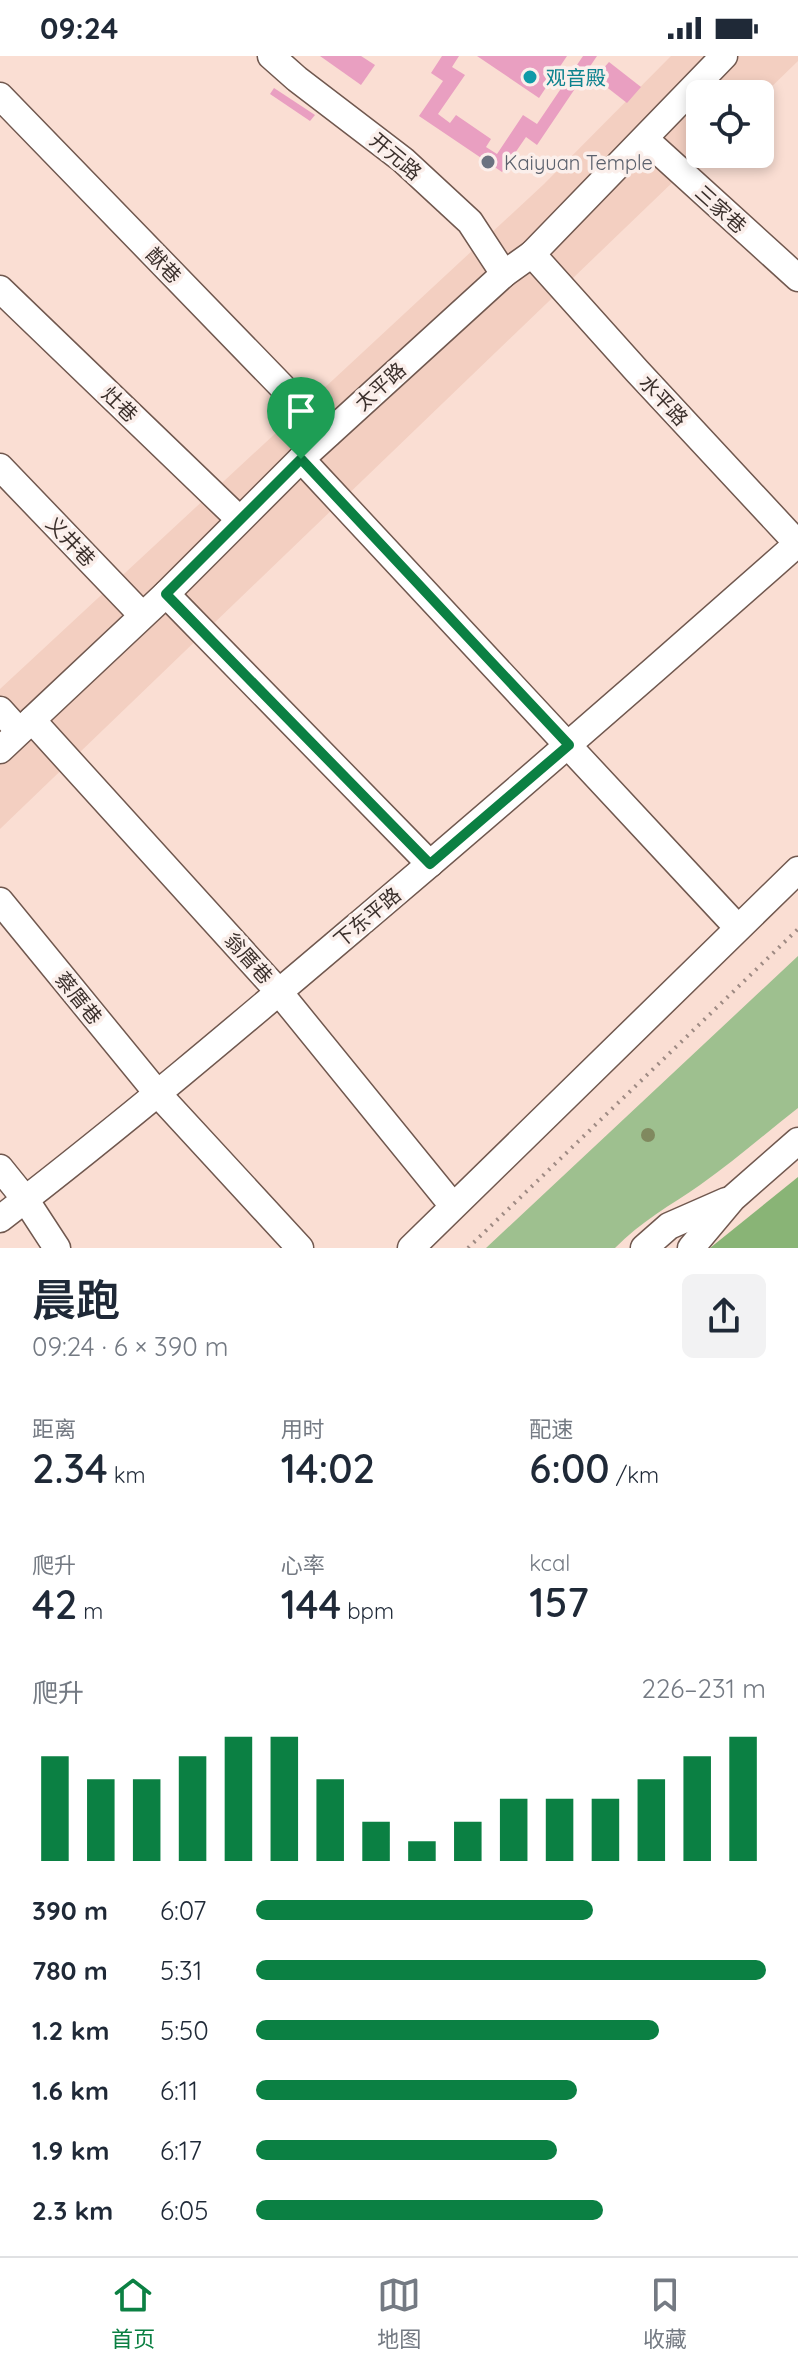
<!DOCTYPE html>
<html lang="zh">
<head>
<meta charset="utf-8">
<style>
  :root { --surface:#fff; --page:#f2f2f3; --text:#1f2937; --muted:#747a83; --line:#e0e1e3; --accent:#0b8043 }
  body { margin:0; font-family:Quicksand,"Noto Sans SC",sans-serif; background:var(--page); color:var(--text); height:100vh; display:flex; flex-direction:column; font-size:30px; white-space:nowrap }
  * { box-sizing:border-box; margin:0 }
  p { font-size:26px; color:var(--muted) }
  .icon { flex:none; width:44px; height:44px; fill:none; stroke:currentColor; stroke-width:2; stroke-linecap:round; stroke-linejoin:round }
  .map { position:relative; height:1192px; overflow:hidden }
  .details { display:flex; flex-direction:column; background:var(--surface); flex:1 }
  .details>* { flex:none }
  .buttons { position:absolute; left:686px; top:24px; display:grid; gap:16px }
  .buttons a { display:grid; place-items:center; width:88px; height:88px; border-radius:12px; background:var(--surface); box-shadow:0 4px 12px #0003; font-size:40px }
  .pin { position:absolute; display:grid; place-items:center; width:68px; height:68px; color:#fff; margin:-82px -34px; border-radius:50% 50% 50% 0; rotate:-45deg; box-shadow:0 0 8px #0007 }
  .pin .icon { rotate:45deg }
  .round { display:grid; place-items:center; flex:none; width:84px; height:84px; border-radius:12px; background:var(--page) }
  .headline { display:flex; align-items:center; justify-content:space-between; height:136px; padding:0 32px }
  h1 { font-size:44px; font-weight:600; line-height:60px }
  .figures { display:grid; grid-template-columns:repeat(3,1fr); gap:12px; height:136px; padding:8px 32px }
  .figures div { display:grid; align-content:center }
  .figures b { font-size:40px; font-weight:600 }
  .figures small { font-size:22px; font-weight:400 }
  .figures p { font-size:22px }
  .chart { height:224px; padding:16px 32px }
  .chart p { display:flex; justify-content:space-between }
  .chart svg { width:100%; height:144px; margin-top:8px; stroke:var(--accent); stroke-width:6 }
  ul { padding:0 32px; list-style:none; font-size:26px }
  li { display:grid; grid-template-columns:128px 96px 1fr; align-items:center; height:60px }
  li i { height:20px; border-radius:10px; background:var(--accent) }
  .status { display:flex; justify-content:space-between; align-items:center; height:56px; padding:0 40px; background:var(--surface); direction:ltr }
  .status svg { height:22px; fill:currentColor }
  .menu { display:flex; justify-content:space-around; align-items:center; height:112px; border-top:2px solid var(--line); background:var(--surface); font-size:22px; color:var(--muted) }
  .menu a { display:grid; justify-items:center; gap:4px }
  .menu .current { color:var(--accent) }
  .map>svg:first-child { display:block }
  .built { fill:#f3cfc1 }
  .green { fill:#9ec08f }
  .forest { fill:#89b476 }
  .building { fill:#e99fc1 }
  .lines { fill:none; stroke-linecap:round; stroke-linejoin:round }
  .minor-casing { stroke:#70584f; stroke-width:29 }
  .path { stroke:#9e8a83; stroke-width:4; stroke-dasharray:2 6; stroke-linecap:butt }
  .minor { stroke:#fff; stroke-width:26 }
  .tree { fill:#80895f }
  .route-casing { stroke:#fff; stroke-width:16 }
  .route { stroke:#0b8043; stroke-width:10 }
  .culture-dot { fill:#0f9aa8; stroke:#fbefeb; stroke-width:3 }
  .worship-dot { fill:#6b7280; stroke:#fbefeb; stroke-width:3 }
  .labels { text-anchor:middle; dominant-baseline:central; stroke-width:7; stroke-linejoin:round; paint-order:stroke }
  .culture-label { font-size:20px; fill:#0d838f; stroke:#fbefeb; text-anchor:start }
  .street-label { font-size:20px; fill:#3b302c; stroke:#fbefeb }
  .worship-label { font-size:20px; fill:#5b616d; stroke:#fbefeb; text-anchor:start }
</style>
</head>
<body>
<div class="status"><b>09:24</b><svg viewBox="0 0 49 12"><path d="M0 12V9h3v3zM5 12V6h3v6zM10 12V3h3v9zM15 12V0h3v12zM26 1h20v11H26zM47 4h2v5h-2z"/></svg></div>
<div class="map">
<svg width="798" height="1192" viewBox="0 0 798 1192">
  <rect width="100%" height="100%" fill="#faded3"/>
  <path class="built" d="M671 0H798V5L760 42V38H700L702 98 0 773V633L544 128Z"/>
  <path class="green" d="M798 900V1052C766 1077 734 1105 700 1129 671 1149 640 1166 615 1192H486Z"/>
  <path class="forest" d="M798 1121V1192H710Z"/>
  <g class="building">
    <path d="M320 0H361L375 9 361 29Z"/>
    <path d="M442 0H459L452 11 465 19 438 58 450 67 456 59 491 83 486 91 497 98 523 59 537 68 583 0H597L537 89 526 81 502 116 419 60 443 25 431 17Z"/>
    <path d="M477 0H567L539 42Z"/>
    <path d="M609 6 641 31 627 47 595 22Z"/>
    <path d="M274 32 315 59 310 65 270 38Z"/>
  </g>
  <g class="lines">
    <g class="minor-casing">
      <g id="minor">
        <path d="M271 0 297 23 403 104 470 166 504 218"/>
        <path d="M0 40 328 378"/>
        <path d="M645 83 798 222"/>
        <path d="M532 198 637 315 798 488"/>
        <path d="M0 233 239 463"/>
        <path d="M301 403 738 872"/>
        <path d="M0 411 142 559"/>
        <path d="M166 538 430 808"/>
        <path d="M0 654 19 675"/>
        <path d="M32 664 279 936 453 1150"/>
        <path d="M0 694 166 538 301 403 504 218 532 198 724 0"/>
        <path d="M0 845 158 1038 300 1192"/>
        <path d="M0 1112 25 1143 57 1192"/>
        <path d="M0 1163C125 1067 245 965 364 864 510 740 655 614 798 487"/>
        <path d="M411 1192 798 814"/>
        <path d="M644 1192 669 1170 726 1145"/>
        <path d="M691 1192 733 1142 798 1085"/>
      </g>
    </g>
    <path class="path" d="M468 1192 798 873"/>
    <use href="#minor" class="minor"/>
  </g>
  <circle class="tree" cx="648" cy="1079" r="7"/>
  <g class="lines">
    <g class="route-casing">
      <path id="route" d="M301 403 569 689 430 808 166 538Z"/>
    </g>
    <use href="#route" class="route"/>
  </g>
  <circle class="culture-dot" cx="530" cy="21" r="8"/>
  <circle class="worship-dot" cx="488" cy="106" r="8"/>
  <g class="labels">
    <g class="culture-label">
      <text x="546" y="21">观音殿</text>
    </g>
    <g class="street-label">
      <text transform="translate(396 100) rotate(40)">开元路</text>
      <text transform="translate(721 153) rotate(42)">三家巷</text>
      <text transform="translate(164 209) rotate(46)">猷巷</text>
      <text transform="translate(380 330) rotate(-42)">太平路</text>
      <text transform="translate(664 344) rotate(47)">水平路</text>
      <text transform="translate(120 348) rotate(44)">灶巷</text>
      <text transform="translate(71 485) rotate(46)">义井巷</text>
      <text transform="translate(367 861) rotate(-40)">下东平路</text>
      <text transform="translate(249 902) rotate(48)">翁厝巷</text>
      <text transform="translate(79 942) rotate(51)">蔡厝巷</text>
    </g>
    <g class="worship-label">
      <text x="504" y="106">Kaiyuan Temple</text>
    </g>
  </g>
</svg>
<div class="buttons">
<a><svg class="icon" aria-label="locate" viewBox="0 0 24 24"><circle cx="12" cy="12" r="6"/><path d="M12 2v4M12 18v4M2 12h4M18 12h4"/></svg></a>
</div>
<div class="pin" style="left:301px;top:403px;background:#1e9e55"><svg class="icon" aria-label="arrive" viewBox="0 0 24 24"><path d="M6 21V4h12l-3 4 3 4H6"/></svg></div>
</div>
<section class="details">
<div class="headline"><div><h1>晨跑</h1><p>09:24 · 6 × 390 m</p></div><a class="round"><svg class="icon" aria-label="share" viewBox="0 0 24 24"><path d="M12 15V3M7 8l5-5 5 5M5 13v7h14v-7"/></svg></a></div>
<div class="figures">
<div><p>距离</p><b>2.34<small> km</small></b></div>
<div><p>用时</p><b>14:02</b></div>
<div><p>配速</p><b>6:00<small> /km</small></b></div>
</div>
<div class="figures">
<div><p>爬升</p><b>42<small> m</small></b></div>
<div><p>心率</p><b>144<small> bpm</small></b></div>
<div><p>kcal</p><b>157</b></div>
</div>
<div class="chart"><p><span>爬升</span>226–231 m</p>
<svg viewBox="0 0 160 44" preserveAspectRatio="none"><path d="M5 44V12M15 44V19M25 44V19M35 44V12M45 44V6M55 44V6M65 44V19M75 44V32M85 44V38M95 44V32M105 44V25M115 44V25M125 44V25M135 44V19M145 44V12M155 44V6"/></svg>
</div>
<ul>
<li><b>390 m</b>6:07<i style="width:66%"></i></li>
<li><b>780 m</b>5:31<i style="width:100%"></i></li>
<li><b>1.2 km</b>5:50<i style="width:79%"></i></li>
<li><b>1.6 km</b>6:11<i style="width:63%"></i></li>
<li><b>1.9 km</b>6:17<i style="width:59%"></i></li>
<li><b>2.3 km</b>6:05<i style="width:68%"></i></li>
</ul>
</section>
<nav class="menu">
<a class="current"><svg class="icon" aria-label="home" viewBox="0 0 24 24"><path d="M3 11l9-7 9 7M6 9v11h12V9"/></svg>首页</a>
<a><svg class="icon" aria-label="map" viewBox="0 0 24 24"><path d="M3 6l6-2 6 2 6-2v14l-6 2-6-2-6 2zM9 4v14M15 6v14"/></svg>地图</a>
<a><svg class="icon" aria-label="saved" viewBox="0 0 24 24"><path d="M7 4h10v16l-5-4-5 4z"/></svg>收藏</a>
</nav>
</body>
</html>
